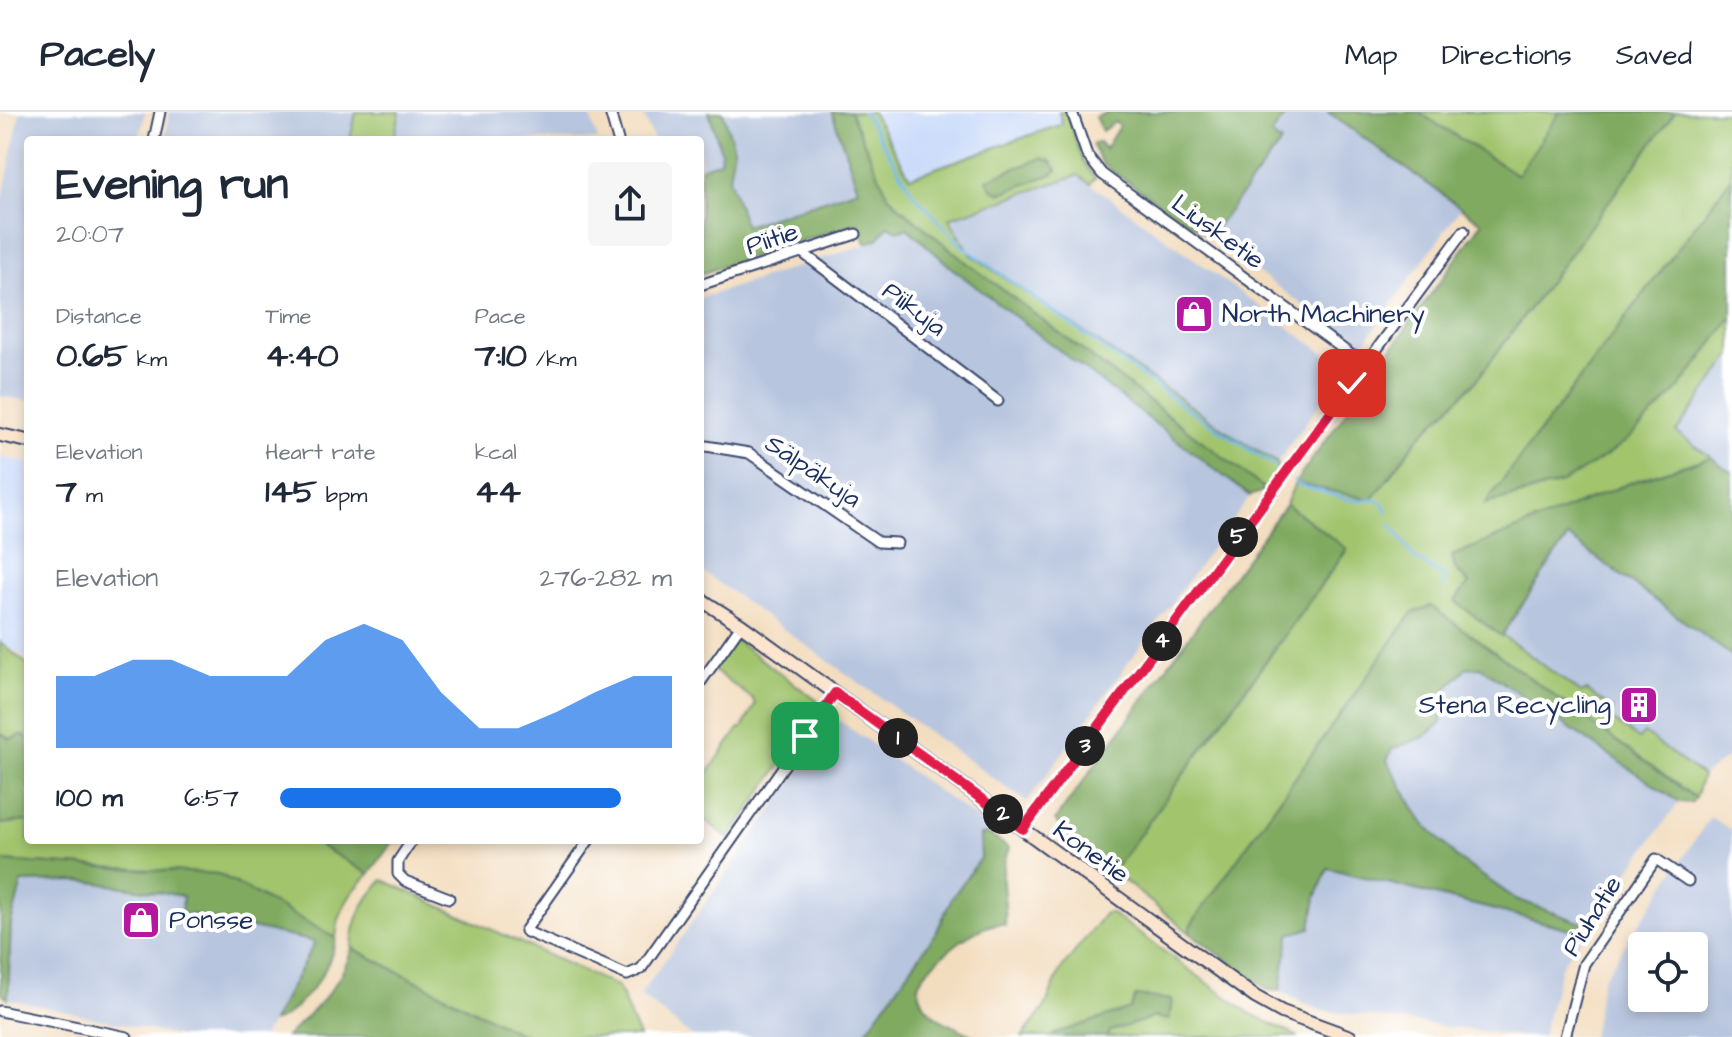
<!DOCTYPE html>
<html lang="en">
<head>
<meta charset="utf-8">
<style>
  :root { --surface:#fff; --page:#f6f6f7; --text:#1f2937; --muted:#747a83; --line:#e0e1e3; --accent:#1a73e8 }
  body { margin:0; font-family:"Architects Daughter",sans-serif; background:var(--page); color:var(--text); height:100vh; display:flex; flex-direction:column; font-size:30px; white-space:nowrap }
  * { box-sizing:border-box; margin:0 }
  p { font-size:26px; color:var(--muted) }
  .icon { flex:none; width:44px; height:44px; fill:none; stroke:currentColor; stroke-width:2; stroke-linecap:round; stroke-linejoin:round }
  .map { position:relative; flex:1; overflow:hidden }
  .side { position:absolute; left:24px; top:24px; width:680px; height:708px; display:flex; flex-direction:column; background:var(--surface); border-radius:8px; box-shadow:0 4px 12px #0003 }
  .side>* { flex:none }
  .controls { position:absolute; left:1628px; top:820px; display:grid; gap:16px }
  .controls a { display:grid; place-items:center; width:80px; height:80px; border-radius:8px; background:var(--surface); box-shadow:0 4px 12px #0003; font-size:40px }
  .pin { position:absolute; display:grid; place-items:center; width:68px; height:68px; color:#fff; margin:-34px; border-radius:16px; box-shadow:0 4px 12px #0006 }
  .km { position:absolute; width:40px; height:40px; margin:-20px; border-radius:50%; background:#222; color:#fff; font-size:22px; line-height:40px; text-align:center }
  .round { display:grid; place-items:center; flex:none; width:84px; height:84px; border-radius:8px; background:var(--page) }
  .headline { display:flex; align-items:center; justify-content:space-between; height:136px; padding:0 32px }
  h1 { font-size:44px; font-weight:800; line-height:60px }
  .figures { display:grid; grid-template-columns:repeat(3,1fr); gap:12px; height:136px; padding:8px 32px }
  .figures div { display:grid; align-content:center }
  .figures b { font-size:34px; font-weight:800 }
  .figures small { font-size:22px; font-weight:400 }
  .figures p { font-size:22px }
  .chart { height:224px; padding:16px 32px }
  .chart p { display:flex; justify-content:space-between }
  .chart svg { width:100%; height:144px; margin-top:8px; fill:var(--accent); opacity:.7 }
  ul { padding:0 32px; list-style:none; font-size:26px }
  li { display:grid; grid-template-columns:128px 96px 1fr; align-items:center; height:60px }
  li i { height:20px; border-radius:10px; background:var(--accent) }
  header { display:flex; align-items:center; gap:48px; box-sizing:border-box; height:112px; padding:0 40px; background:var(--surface); border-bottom:2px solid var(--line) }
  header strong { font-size:38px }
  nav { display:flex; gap:44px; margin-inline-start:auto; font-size:28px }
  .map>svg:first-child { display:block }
  .built { fill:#cbdbf9 }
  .industrial { fill:#b7c5de; fill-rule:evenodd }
  .green { fill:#a1c46d; stroke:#5e7a66; stroke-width:2 }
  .forest { fill:#80aa60; stroke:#4e6c5f; stroke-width:2 }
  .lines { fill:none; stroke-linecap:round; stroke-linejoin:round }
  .stream { stroke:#70b5e6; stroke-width:3 }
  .street-casing { stroke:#3b496d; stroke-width:13 }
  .secondary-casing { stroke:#3b496d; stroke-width:16 }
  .street { stroke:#fff; stroke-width:9 }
  .secondary { stroke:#fce5cf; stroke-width:12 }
  .route-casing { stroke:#fff; stroke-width:16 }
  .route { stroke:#e11d48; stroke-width:10 }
  .labels { text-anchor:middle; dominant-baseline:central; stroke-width:8; stroke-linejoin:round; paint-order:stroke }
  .street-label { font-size:26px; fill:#1b2f5e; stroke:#fff }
  .poi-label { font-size:26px; fill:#1b2f5e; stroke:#fff; text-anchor:start }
</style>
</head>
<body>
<header>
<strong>Pacely</strong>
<nav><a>Map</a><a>Directions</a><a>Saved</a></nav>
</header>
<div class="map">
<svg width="1732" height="925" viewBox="0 0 1732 925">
  <rect width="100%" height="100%" fill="#fff"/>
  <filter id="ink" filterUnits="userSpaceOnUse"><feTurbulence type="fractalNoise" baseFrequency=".0125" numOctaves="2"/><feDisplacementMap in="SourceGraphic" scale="16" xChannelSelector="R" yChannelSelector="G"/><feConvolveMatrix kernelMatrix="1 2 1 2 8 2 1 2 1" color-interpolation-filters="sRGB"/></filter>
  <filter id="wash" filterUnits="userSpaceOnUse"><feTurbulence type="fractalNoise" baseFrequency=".006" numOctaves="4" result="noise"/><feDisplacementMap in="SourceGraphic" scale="32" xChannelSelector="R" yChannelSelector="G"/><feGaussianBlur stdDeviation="1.8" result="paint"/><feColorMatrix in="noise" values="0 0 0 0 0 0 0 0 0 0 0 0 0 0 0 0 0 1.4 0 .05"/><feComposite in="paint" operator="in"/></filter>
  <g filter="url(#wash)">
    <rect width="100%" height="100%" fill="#f3ddbf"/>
    <g class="built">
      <path d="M872 0H1059L1062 12 910 65Z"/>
      <path d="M0 345 28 350V547L0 530Z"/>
    </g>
    <g class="industrial">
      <path d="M20 0H145L139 28H28V289L0 284V101Z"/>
      <path d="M170 0H589L598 28H165Z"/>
      <path d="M642 0H832L859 77 744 114 721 42 720 50 700 56V28H654Z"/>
      <path d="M1288 0H1328L1461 96 1361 235 1209 125 1281 31 1271 23Z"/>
      <path d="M1078 63 1345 256 1277 351 1237 326 970 142 949 105Z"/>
      <path d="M888 114 907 116 953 157 1250 384 1027 690 700 458V186L865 133 878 127Z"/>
      <path d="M1732 243V361L1676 320Z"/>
      <path d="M1568 425 1732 544V642L1702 664 1644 622 1639 627 1608 604 1612 598 1588 580 1581 581 1501 524Z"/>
      <path d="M1480 555 1679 690 1562 852 1542 925H1525L1319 898 1280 879 1290 821 1311 815 1316 785 1327 756 1582 820 1551 798 1516 787 1457 746 1421 708 1387 649 1392 637 1424 625 1441 583 1466 556Z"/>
      <path d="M837 607 989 715 988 722 980 723 982 745 952 786 936 821 862 925H692L640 883Z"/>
      <path d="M1710 705 1732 718V925H1592L1602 868ZM1642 834H1694V886H1642Z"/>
      <path d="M85 769 183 784 181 800 315 830 263 925H181L8 887 11 811 22 770Z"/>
    </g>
    <g class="green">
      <path d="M356 0H400L394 28H350Z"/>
      <path d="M850 0H872L910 65 1062 12 1059 0H1066L1083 49 1095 66 1090 72 1078 63 949 106 970 142 1237 326 1277 351 1279 360 1266 378 962 147 900 95 888 83Z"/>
      <path d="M1418 0H1560L1518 63Z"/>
      <path d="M1675 0H1732V65L1486 391C1607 371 1664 298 1732 205V243L1676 320 1711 345 1632 370 1452 444 1455 456 1469 471 1456 489 1581 581 1587 579 1613 598 1608 605 1639 627 1644 621 1702 664 1695 686 1430 494 1412 501 1190 814V821L1108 756 1116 755 1347 438 1286 392 1295 371 1372 388 1419 325 1475 270Z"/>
      <path d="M735 528 823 593 729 726 700 704V672L738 618 742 616 755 593 753 587 713 558Z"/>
      <path d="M0 530 28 553V627L22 623 10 627 0 621Z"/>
      <path d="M21 709H28V728H310L369 762C349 782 338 798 336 826L219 762 0 749V712Z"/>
      <path d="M383 768 618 875 639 925H527L352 836C353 807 364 788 383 768Z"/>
      <path d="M1105 801H1111L1249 901 1299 925H1108L1110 919 1155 905 1169 908 1136 884 1130 897 1054 922 1052 925H1022L1045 895 1060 859Z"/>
    </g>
    <g class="forest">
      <path d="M709 0H723L734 36 729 65 745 114 858 77 832 0H850L888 83 900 95 962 147 1266 378 1250 384 953 157 907 116 898 119 888 114 878 127 866 131 857 111 700 162V56L720 49 721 39Z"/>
      <path d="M1110 0H1288L1271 23 1281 31 1209 125 1103 53 1092 32 1099 30 1105 37 1119 14 1115 10 1102 19 1095 5Z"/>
      <path d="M1328 0H1418L1517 63 1560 0H1675L1475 270 1419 325 1372 388 1295 371 1482 111Z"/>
      <path d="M1042 46 1051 49 1057 58 1052 62 1002 81C993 79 990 76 987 67Z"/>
      <path d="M1732 65V205L1700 249 1675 281 1626 329 1607 343 1562 371 1485 392Z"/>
      <path d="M1711 345 1732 361V544L1568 425 1501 524 1455 489 1469 471 1455 456 1452 444 1632 370Z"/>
      <path d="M1286 392 1347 437 1116 755 1108 756 1068 727 1055 708Z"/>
      <path d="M1431 494 1695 686 1691 691 1679 690 1480 555 1466 556 1441 583 1442 611 1424 625 1392 637 1387 649 1421 708 1457 746 1516 787 1585 812 1582 820 1328 756 1316 785 1311 816 1290 822 1280 879 1268 878 1190 821V814L1412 501Z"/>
      <path d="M0 621 10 627 22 623 28 627V709L0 712Z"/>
      <path d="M988 722 1009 736C996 768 1008 782 1005 813 984 805 925 853 918 873 923 908 949 910 975 925H862L936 821 952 786 981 745 980 723Z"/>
      <path d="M310 728H394L369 762Z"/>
      <path d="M0 749 219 762 336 826C334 834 332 843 328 851 321 869 290 907 272 910L315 830 181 800 183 784 85 769 22 770 11 811 8 887 1 880Z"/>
      <path d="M352 836 527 925H286C314 897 341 875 352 836Z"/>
      <path d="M1136 884 1172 888 1169 908 1155 905 1110 919 1108 925H1052L1054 922 1130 897Z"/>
    </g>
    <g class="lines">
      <g class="stream">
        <path d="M864 0 913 81 961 133 1179 291 1276 355"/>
        <path d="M1294 369 1298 373 1351 388H1376L1384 393 1387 400"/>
        <path d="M1391 412 1414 446 1445 465 1443 476"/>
      </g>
    </g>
  </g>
  <g filter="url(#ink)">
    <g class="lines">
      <g class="street-casing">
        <g id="street">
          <path d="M610 0 618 28"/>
          <path d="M1072 0 1087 43 1102 62 1365 253"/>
          <path d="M154 28 160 0"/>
          <path d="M803 141 998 289"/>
          <path d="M700 173 856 122"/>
          <path d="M700 333 749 341 878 430 897 431"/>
          <path d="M700 571 741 513"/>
          <path d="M1023 717 1464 119"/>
          <path d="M412 728 398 749V762L405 769 449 786"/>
          <path d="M589 728 525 819 627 863 641 857 835 581"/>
          <path d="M0 899 127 925"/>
          <path d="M1565 925 1584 852 1656 747 1688 769"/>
        </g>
      </g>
      <g class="secondary-casing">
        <g id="secondary">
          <path d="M0 323 28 329"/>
          <path d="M700 487 741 513 1255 885 1282 900 1350 925"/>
        </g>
      </g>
      <use href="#street" class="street"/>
      <use href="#secondary" class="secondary"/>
    </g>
  </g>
  <g class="lines" filter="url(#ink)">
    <g class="route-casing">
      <path id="route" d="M805 624 835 581 1023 717 1352 271"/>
    </g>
    <use href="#route" class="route"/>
  </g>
  <defs>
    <g id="shop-square" transform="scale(2)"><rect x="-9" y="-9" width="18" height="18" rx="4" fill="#b5179e" stroke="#fff"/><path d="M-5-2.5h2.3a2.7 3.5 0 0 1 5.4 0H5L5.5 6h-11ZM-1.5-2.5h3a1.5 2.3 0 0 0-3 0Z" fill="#fff"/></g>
    <g id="building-square" transform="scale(2)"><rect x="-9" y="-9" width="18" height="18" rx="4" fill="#b5179e" stroke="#fff"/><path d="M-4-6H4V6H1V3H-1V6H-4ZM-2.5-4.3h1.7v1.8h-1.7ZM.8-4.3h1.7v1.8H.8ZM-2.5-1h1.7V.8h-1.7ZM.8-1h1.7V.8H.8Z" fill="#fff"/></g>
  </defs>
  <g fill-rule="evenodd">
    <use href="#shop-square" x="1194" y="202"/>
    <use href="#building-square" x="1639" y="593"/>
    <use href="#shop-square" x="141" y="808"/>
  </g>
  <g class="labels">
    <g class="street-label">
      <text transform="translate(1218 120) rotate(36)">Liusketie</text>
      <text transform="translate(772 127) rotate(-18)">Piitie</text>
      <text transform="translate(914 197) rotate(37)">Piikuja</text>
      <text transform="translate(813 359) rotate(34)">Sälpäkuja</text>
      <text transform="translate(1091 740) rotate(36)">Konetie</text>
      <text transform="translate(1592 804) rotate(-58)">Piuhatie</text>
    </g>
    <g class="poi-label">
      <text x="1222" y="202">North Machinery</text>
      <text x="1611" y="593" text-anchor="end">Stena Recycling</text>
      <text x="169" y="808">Ponsse</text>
    </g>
  </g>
</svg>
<div class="controls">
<a><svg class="icon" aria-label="locate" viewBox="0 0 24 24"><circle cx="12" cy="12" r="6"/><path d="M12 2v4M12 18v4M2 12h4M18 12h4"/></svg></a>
</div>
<div class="pin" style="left:805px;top:624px;background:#1e9e55"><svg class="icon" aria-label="arrive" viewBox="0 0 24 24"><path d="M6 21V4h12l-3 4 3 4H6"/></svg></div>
<div class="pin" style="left:1352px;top:271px;background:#d93025"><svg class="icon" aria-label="check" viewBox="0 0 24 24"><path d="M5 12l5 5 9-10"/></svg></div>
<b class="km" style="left:898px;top:626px">1</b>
<b class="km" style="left:1003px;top:702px">2</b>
<b class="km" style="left:1085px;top:634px">3</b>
<b class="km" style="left:1162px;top:529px">4</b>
<b class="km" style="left:1238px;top:425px">5</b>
<section class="side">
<div class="headline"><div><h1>Evening run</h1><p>20:07</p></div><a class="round"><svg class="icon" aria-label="share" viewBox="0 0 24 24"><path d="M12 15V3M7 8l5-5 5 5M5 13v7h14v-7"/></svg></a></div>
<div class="figures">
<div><p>Distance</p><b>0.65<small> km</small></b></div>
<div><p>Time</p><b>4:40</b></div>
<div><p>Pace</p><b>7:10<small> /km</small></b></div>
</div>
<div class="figures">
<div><p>Elevation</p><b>7<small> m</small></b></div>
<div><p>Heart rate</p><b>145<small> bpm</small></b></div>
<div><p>kcal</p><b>44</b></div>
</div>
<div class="chart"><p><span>Elevation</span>276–282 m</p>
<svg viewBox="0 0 160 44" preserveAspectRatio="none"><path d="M0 44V22L10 22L20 17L30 17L40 22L50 22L60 22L70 11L80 6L90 11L100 27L110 38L120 38L130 33L140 27L150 22L160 22V44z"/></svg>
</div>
<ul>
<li><b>100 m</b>6:57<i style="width:87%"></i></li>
</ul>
</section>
</div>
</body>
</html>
